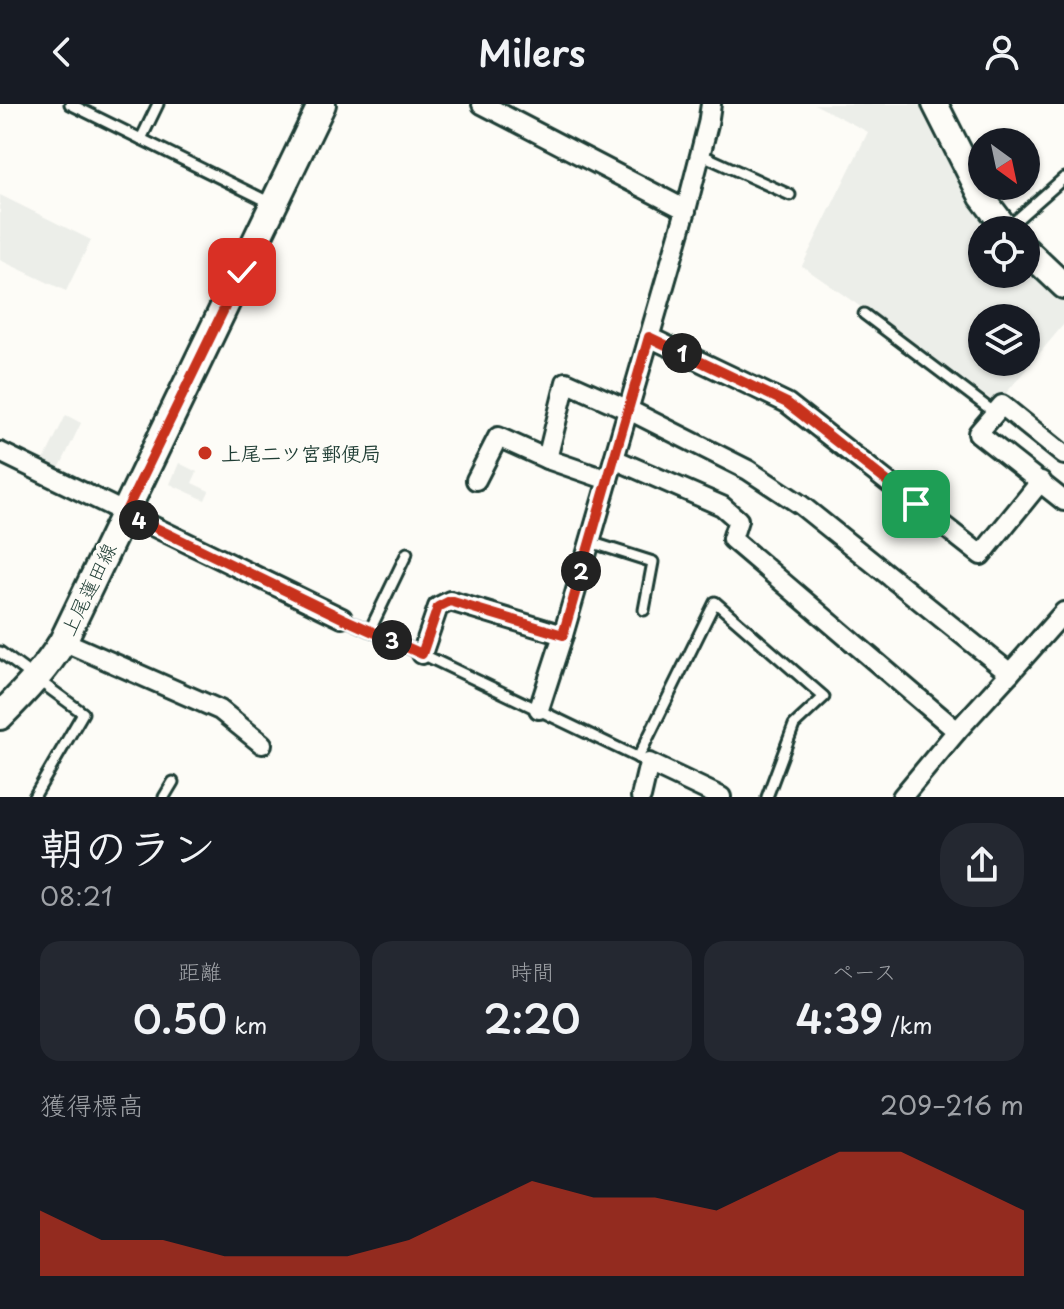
<!DOCTYPE html>
<html lang="ja">
<head>
<meta charset="utf-8">
<style>
  :root { --surface:#171b24; --page:#242831; --text:#f1f3f6; --muted:#9ea1a6; --accent:#c8321e }
  body { margin:0; font-family:"Playpen Sans","Klee One",sans-serif; background:var(--page); color:var(--text); height:100vh; display:flex; flex-direction:column; font-size:30px; white-space:nowrap }
  * { box-sizing:border-box; margin:0 }
  p { font-size:26px; color:var(--muted) }
  .icon { flex:none; width:44px; height:44px; fill:none; stroke:currentColor; stroke-width:2; stroke-linecap:round; stroke-linejoin:round }
  .map { position:relative; height:693px; overflow:hidden }
  .details { display:flex; flex-direction:column; background:var(--surface); flex:1 }
  .details>* { flex:none }
  .needle { width:52px; rotate:147deg }
  .tools { position:absolute; left:968px; top:24px; display:grid; gap:16px }
  .tools a { display:grid; place-items:center; width:72px; height:72px; border-radius:50%; background:var(--surface); box-shadow:0 2px 6px #0004; font-size:40px }
  .pin { position:absolute; display:grid; place-items:center; width:68px; height:68px; color:#fff; margin:-34px; border-radius:16px; box-shadow:0 4px 12px #0006 }
  .km { position:absolute; width:40px; height:40px; margin:-20px; border-radius:50%; background:#222; color:#fff; font-size:22px; line-height:40px; text-align:center }
  .round { display:grid; place-items:center; flex:none; width:84px; height:84px; border-radius:32px; background:var(--page) }
  .headline { display:flex; align-items:center; justify-content:space-between; height:136px; padding:0 40px }
  h1 { font-size:44px; font-weight:600; line-height:60px }
  .metrics { display:grid; grid-template-columns:repeat(3,1fr); gap:12px; height:136px; padding:8px 40px }
  .metrics div { display:grid; align-content:center; border-radius:20px; background:var(--page); text-align:center }
  .metrics b { font-size:40px; font-weight:600 }
  .metrics small { font-size:22px; font-weight:400 }
  .metrics p { font-size:22px }
  .chart { height:224px; padding:16px 40px }
  .chart p { display:flex; justify-content:space-between }
  .chart svg { width:100%; height:144px; margin-top:8px; fill:var(--accent); opacity:.7 }
  header { display:flex; justify-content:space-between; align-items:center; height:104px; padding:0 40px; background:var(--surface); font-size:36px; font-weight:600 }
  .map>svg:first-child { display:block }
  .built { fill:#eceee9; fill-rule:evenodd }
  .lines { fill:none; stroke-linecap:round; stroke-linejoin:round }
  .service-casing { stroke:#1f3d34; stroke-width:15 }
  .minor-casing { stroke:#1f3d34; stroke-width:24 }
  .tertiary-casing { stroke:#1f3d34; stroke-width:30 }
  .secondary-casing { stroke:#1f3d34; stroke-width:32 }
  .service { stroke:#fdfcf7; stroke-width:9 }
  .minor { stroke:#fdfcf7; stroke-width:18 }
  .tertiary { stroke:#fdfcf7; stroke-width:24 }
  .secondary { stroke:#fdfcf7; stroke-width:26 }
  .route-casing { stroke:#fff; stroke-width:16 }
  .route { stroke:#c8321e; stroke-width:10 }
  .poi-dot { fill:#c8321e; stroke:#fdfcf7; stroke-width:3 }
  .labels { text-anchor:middle; dominant-baseline:central; stroke-width:7; stroke-linejoin:round; paint-order:stroke }
  .poi-label { font-size:20px; font-weight:bold; fill:#1f3d34; stroke:#fdfcf7; text-anchor:start }
  .street-label { font-size:20px; fill:#1f3d34; stroke:#fdfcf7 }
</style>
</head>
<body>
<header><svg class="icon" aria-label="back" viewBox="0 0 24 24"><path d="M15 5l-7 7 7 7"/></svg>Milers<svg class="icon" aria-label="person" viewBox="0 0 24 24"><circle cx="12" cy="8" r="4"/><path d="M4 21q1-7 8-7t8 7"/></svg></header>
<div class="map">
<svg width="1064" height="693" viewBox="0 0 1064 693">
  <rect width="100%" height="100%" fill="#fdfcf7"/>
  <filter id="ink" filterUnits="userSpaceOnUse"><feTurbulence type="fractalNoise" baseFrequency=".0125" numOctaves="2"/><feDisplacementMap in="SourceGraphic" scale="16" xChannelSelector="R" yChannelSelector="G"/><feConvolveMatrix kernelMatrix="1 2 1 2 8 2 1 2 1" color-interpolation-filters="sRGB"/></filter>
  <g filter="url(#ink)">
    <g class="built">
      <path d="M814 0H925L995 126H982V170H1026V160L1064 194V220L997 300 950 265 802 162 868 28ZM982 214H1026V258H982Z"/>
      <path d="M0 91 91 136 66 187 0 156Z"/>
      <path d="M66 311 81 319 58 367 42 360Z"/>
      <path d="M179 359 197 368 192 379 209 387 205 396 170 380Z"/>
    </g>
    <g class="lines">
      <g class="service-casing">
        <g id="service">
          <path d="M70 0 271 99"/>
          <path d="M141 35 158 0"/>
          <path d="M700 50 790 91"/>
          <path d="M1006 125 1064 74"/>
          <path d="M864 210 995 309"/>
          <path d="M590 438 653 458 644 506"/>
          <path d="M342 514 422 550 643 656"/>
          <path d="M370 526 407 449"/>
          <path d="M0 548 83 609 34 693"/>
          <path d="M638 654 715 498 824 593 794 621 767 693"/>
          <path d="M164 693 173 678"/>
        </g>
      </g>
      <g class="minor-casing">
        <g id="minor">
          <path d="M482 0 686 106"/>
          <path d="M649 233 787 299 981 451 1041 377"/>
          <path d="M0 348 342 514"/>
          <path d="M1064 351 1002 301 978 329 1064 397"/>
          <path d="M547 355 566 278 629 306 748 366 801 401 1010 569 957 627 902 693"/>
          <path d="M614 355 722 402 738 416 732 435 957 627"/>
          <path d="M476 376 498 333 547 355 608 376"/>
          <path d="M63 537 220 606 262 640"/>
          <path d="M422 550 438 503 450 497 563 531"/>
          <path d="M1010 569 1064 508"/>
          <path d="M539 605 563 531 686 106 708 20 711 0"/>
          <path d="M641 693 649 659 721 693"/>
        </g>
      </g>
      <g class="tertiary-casing">
        <g id="tertiary">
          <path d="M935 0 982 93 1007 126"/>
          <path d="M1026 146 1064 182"/>
        </g>
      </g>
      <g class="secondary-casing">
        <path id="secondary" d="M0 612C24 588 46 565 63 537L322 0"/>
      </g>
      <use href="#service" class="service"/>
      <use href="#minor" class="minor"/>
      <use href="#tertiary" class="tertiary"/>
      <use href="#secondary" class="secondary"/>
    </g>
  </g>
  <g class="lines" filter="url(#ink)">
    <g class="route-casing">
      <path id="route" d="M242 168 125 409 342 514 422 550 438 503 450 497 563 531 649 233 787 299 916 400"/>
    </g>
    <use href="#route" class="route"/>
  </g>
  <circle class="poi-dot" cx="205" cy="349" r="8"/>
  <g class="labels">
    <g class="poi-label">
      <text x="221" y="349">上尾二ツ宮郵便局</text>
    </g>
    <g class="street-label">
      <text transform="translate(88 485) rotate(-64)">上尾蓮田線</text>
    </g>
  </g>
</svg>
<div class="tools">
<a><svg class="needle" viewBox="-14 -14 28 28"><path d="M0-13l5 13h-10z" fill="#e53935"/><path d="M0 13l5-13h-10z" fill="#9ea1a6"/></svg></a>
<a><svg class="icon" aria-label="locate" viewBox="0 0 24 24"><circle cx="12" cy="12" r="6"/><path d="M12 2v4M12 18v4M2 12h4M18 12h4"/></svg></a>
<a><svg class="icon" aria-label="layers" viewBox="0 0 24 24"><path d="M12 4l9 5-9 5-9-5zM3 14l9 5 9-5"/></svg></a>
</div>
<div class="pin" style="left:916px;top:400px;background:#1e9e55"><svg class="icon" aria-label="arrive" viewBox="0 0 24 24"><path d="M6 21V4h12l-3 4 3 4H6"/></svg></div>
<div class="pin" style="left:242px;top:168px;background:#d93025"><svg class="icon" aria-label="check" viewBox="0 0 24 24"><path d="M5 12l5 5 9-10"/></svg></div>
<b class="km" style="left:682px;top:249px">1</b>
<b class="km" style="left:581px;top:467px">2</b>
<b class="km" style="left:392px;top:536px">3</b>
<b class="km" style="left:139px;top:416px">4</b>
</div>
<section class="details">
<div class="headline"><div><h1>朝のラン</h1><p>08:21</p></div><a class="round"><svg class="icon" aria-label="share" viewBox="0 0 24 24"><path d="M12 15V3M7 8l5-5 5 5M5 13v7h14v-7"/></svg></a></div>
<div class="metrics">
<div><p>距離</p><b>0.50<small> km</small></b></div>
<div><p>時間</p><b>2:20</b></div>
<div><p>ペース</p><b>4:39<small> /km</small></b></div>
</div>
<div class="chart"><p><span>獲得標高</span>209–216 m</p>
<svg viewBox="0 0 160 44" preserveAspectRatio="none"><path d="M0 44V24L10 33L20 33L30 38L40 38L50 38L60 33L70 24L80 15L90 20L100 20L110 24L120 15L130 6L140 6L150 15L160 24V44z"/></svg>
</div>
</section>
</body>
</html>
